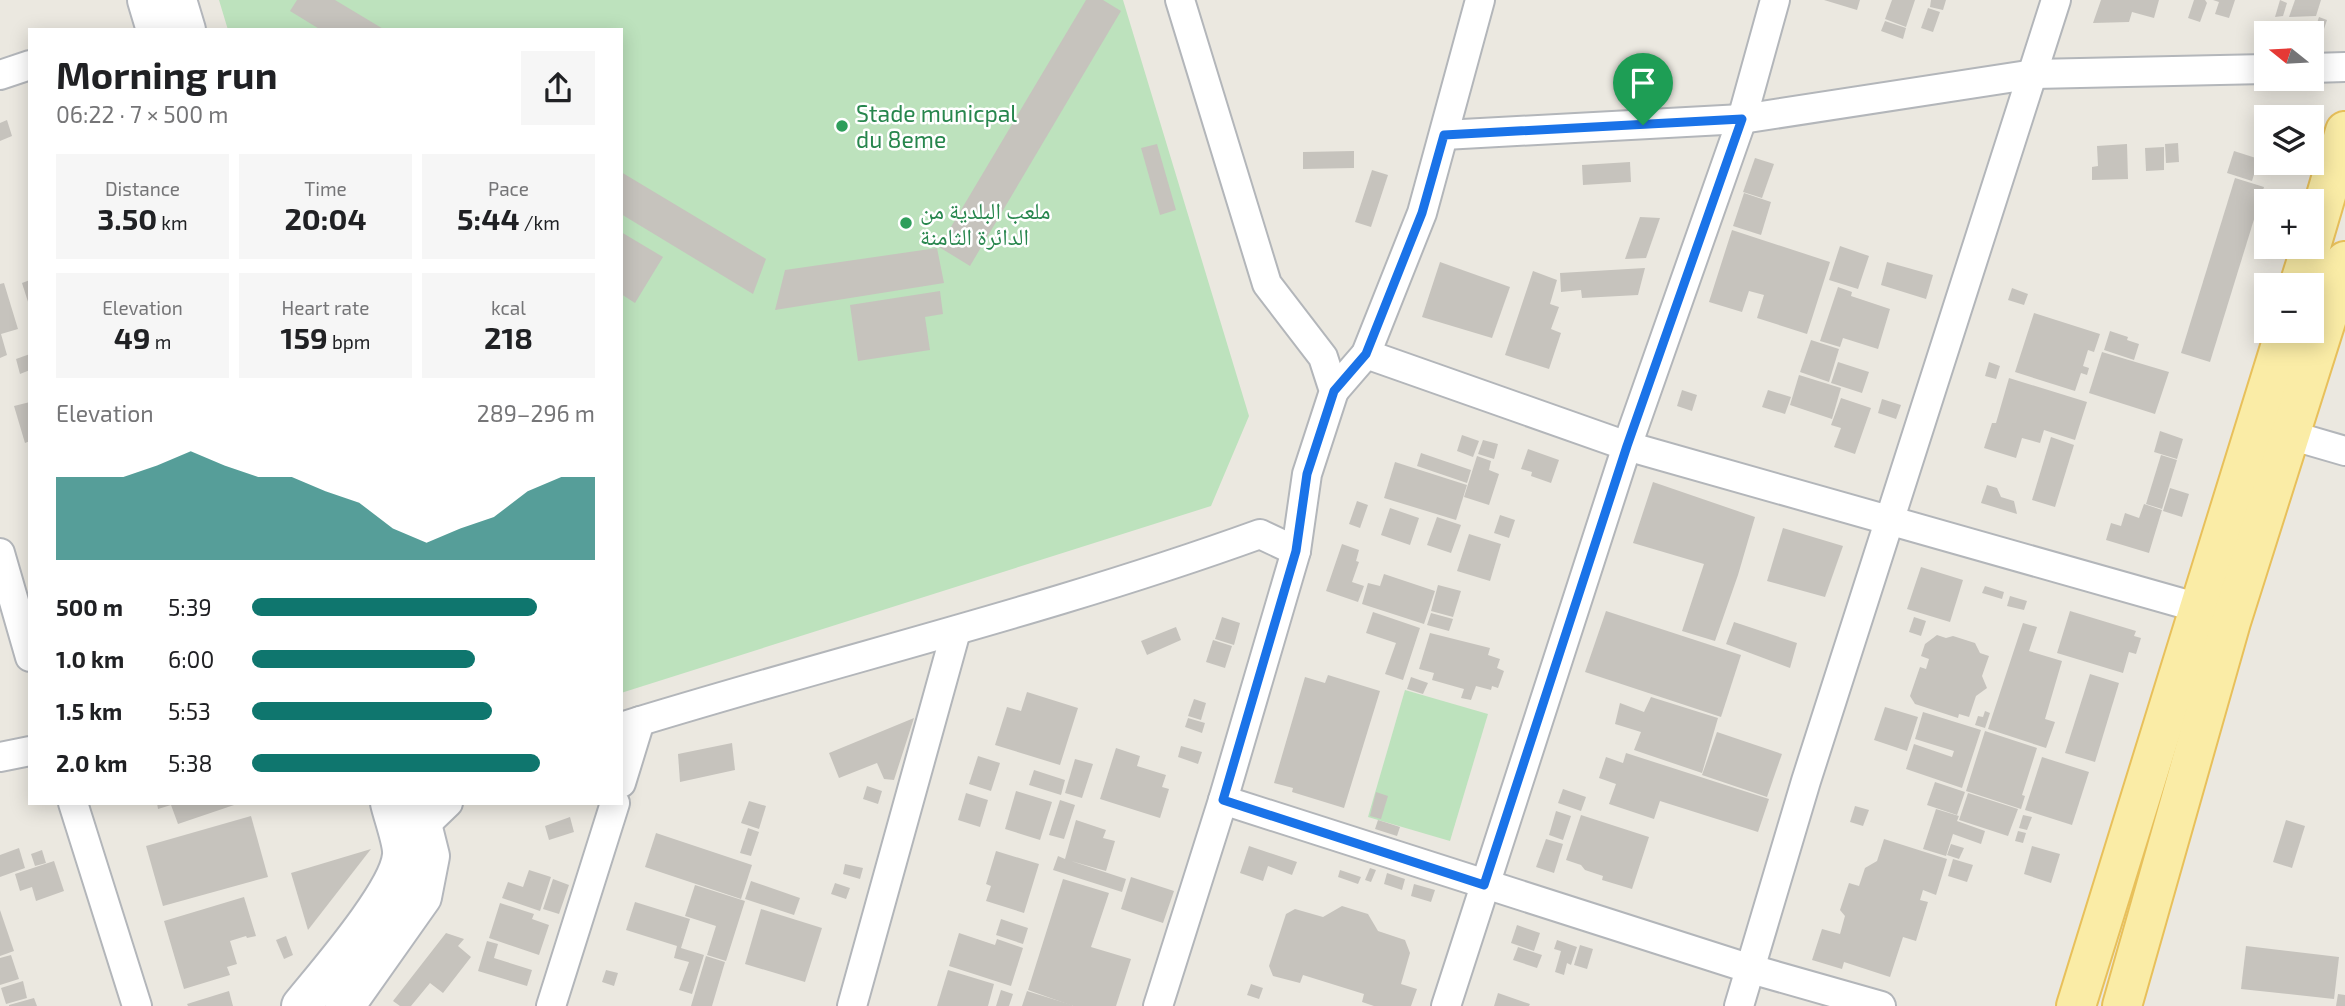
<!DOCTYPE html>
<html lang="en">
<head>
<meta charset="utf-8">
<style>
  :root { --surface:#fff; --page:#f6f6f6; --text:#202124; --muted:#757577; --accent:#0f766e }
  body { margin:0; font-family:"Exo 2","Noto Naskh Arabic",sans-serif; background:var(--page); color:var(--text); height:100vh; display:flex; flex-direction:column; font-size:26px; white-space:nowrap }
  * { box-sizing:border-box; margin:0 }
  p { font-size:23px; color:var(--muted) }
  .icon { flex:none; width:38px; height:38px; fill:none; stroke:currentColor; stroke-width:2; stroke-linecap:round; stroke-linejoin:round }
  .map { position:relative; flex:1; overflow:hidden }
  .drawer { position:absolute; left:28px; top:28px; width:595px; height:777px; display:flex; flex-direction:column; background:var(--surface); border-radius:0px; box-shadow:0 4px 18px #0003 }
  .drawer>* { flex:none }
  .needle { width:46px; rotate:288deg }
  .controls { position:absolute; left:2254px; top:21px; display:grid; gap:14px }
  .controls a { display:grid; place-items:center; width:70px; height:70px; border-radius:0px; background:var(--surface); box-shadow:0 4px 18px #0003; font-size:35px }
  .pin { position:absolute; display:grid; place-items:center; width:60px; height:60px; color:#fff; margin:-72px -30px; border-radius:50% 50% 50% 0; rotate:-45deg; box-shadow:0 0 7px #0007 }
  .pin .icon { rotate:45deg }
  .round { display:grid; place-items:center; flex:none; width:74px; height:74px; border-radius:0px; background:var(--page) }
  .headline { display:flex; align-items:center; justify-content:space-between; height:119px; padding:0 28px }
  h1 { font-size:38px; font-weight:700; line-height:52px }
  .metrics { display:grid; grid-template-columns:repeat(3,1fr); gap:10px; height:119px; padding:7px 28px }
  .metrics div { display:grid; align-content:center; border-radius:0px; background:var(--page); text-align:center }
  .metrics b { font-size:30px; font-weight:700 }
  .metrics small { font-size:19px; font-weight:400 }
  .metrics p { font-size:19px }
  .chart { height:196px; padding:14px 28px }
  .chart p { display:flex; justify-content:space-between }
  .chart svg { width:100%; height:126px; margin-top:7px; fill:var(--accent); opacity:.7 }
  ul { padding:0 28px; list-style:none; font-size:23px }
  li { display:grid; grid-template-columns:112px 84px 1fr; align-items:center; height:52px }
  li i { height:18px; border-radius:9px; background:var(--accent) }
  .map>svg:first-child { display:block }
  .park { fill:#bde2bd }
  .building { fill:#c6c3bd }
  .lines { fill:none; stroke-linecap:round; stroke-linejoin:round }
  .street-casing { stroke:#b3b6ba; stroke-width:32 }
  .secondary-casing { stroke:#b4b7bc; stroke-width:42 }
  .primary-casing { stroke:#e8c05b; stroke-width:42 }
  .street { stroke:#fff; stroke-width:28 }
  .secondary { stroke:#fff; stroke-width:38 }
  .primary { stroke:#faeca6; stroke-width:38 }
  .route-casing { stroke:#fff; stroke-width:14 }
  .route { stroke:#1a73e8; stroke-width:9 }
  .leisure-dot { fill:#2e9e5b; stroke:#fff; stroke-width:2.5 }
  .labels { text-anchor:middle; dominant-baseline:central; stroke-width:5; stroke-linejoin:round; paint-order:stroke }
  .leisure-label { font-size:23px; fill:#27864d; stroke:#fff; text-anchor:start }
</style>
</head>
<body>
<div class="map">
<svg width="2345" height="1006" viewBox="0 0 2345 1006">
  <rect width="100%" height="100%" fill="#ebe8e0"/>
  <g class="park">
    <path d="M219 0H1123L1249 416 1211 506 621 693V30H228Z"/>
    <path d="M1405 690 1488 714 1450 841 1368 817Z"/>
  </g>
  <g class="building">
    <path d="M297 0H335L385 30H321L290 11Z"/>
    <path d="M1086 0H1103L1121 11 970 266 939 247Z"/>
    <path d="M1824 0H1860L1857 10Z"/>
    <path d="M1892 0H1915L1906 27 1885 19Z"/>
    <path d="M1931 0H1946L1943 10 1930 7Z"/>
    <path d="M2101 0H2159L2154 18 2132 12 2129 22 2093 23Z"/>
    <path d="M2194 0H2205L2207 3 2200 22 2188 18Z"/>
    <path d="M2213 0H2235L2229 18 2215 14 2219 2Z"/>
    <path d="M2280 0 2287 3 2283 16 2275 17Z"/>
    <path d="M2295 0H2321L2316 16 2289 17Z"/>
    <path d="M1928 8 1940 12 1933 32 1921 28Z"/>
    <path d="M2319 17 2327 20 2323 32 2315 29Z"/>
    <path d="M1885 21 1906 28 1903 39 1881 31Z"/>
    <path d="M7 120 12 136 0 141V123Z"/>
    <path d="M2178 143 2179 162 2166 163 2165 144Z"/>
    <path d="M1157 144 1176 210 1160 215 1141 148Z"/>
    <path d="M2127 144 2128 179 2092 180V167L2098 166 2097 146Z"/>
    <path d="M2164 147V170L2146 171 2145 148Z"/>
    <path d="M1354 151V168L1303 169V152Z"/>
    <path d="M2234 151 2259 159 2252 181 2227 173Z"/>
    <path d="M1755 158 1774 164 1762 198 1743 192Z"/>
    <path d="M1630 162 1631 182 1583 185 1582 165Z"/>
    <path d="M1372 170 1388 175 1371 227 1355 222Z"/>
    <path d="M621 172 766 259 753 294 621 214Z"/>
    <path d="M2235 178 2264 187 2210 362 2181 353Z"/>
    <path d="M1744 193 1771 202 1761 235 1733 226Z"/>
    <path d="M1640 217 1660 218 1646 258 1625 259Z"/>
    <path d="M1732 230 1830 262 1807 334 1757 318 1764 295 1749 291 1742 312 1709 302Z"/>
    <path d="M621 232 663 257 635 303 621 294Z"/>
    <path d="M1840 246 1869 256 1858 289 1829 280Z"/>
    <path d="M937 248 944 283 775 310 785 270Z"/>
    <path d="M1440 262 1510 287 1492 338 1422 317Z"/>
    <path d="M1887 262 1933 275 1926 299 1881 285Z"/>
    <path d="M1645 268 1638 295 1582 298 1581 290 1561 292 1560 273Z"/>
    <path d="M1533 271 1557 280 1550 304 1559 307 1551 329 1561 333 1549 369 1505 355Z"/>
    <path d="M30 280V305H29L22 283Z"/>
    <path d="M4 283 18 329 1 334 7 355 0 358V284Z"/>
    <path d="M1838 287 1852 292 1851 296 1890 309 1878 349 1843 338 1840 347 1820 341Z"/>
    <path d="M2012 288 2028 294 2024 305 2008 300Z"/>
    <path d="M940 291 943 314 925 317 930 350 858 361 850 305Z"/>
    <path d="M2034 313 2100 334 2094 352 2088 350 2083 366 2089 368 2087 375 2081 373 2075 391 2015 372Z"/>
    <path d="M2110 331 2128 337 2127 340 2139 344 2134 360 2104 350Z"/>
    <path d="M1811 340 1839 349 1829 382 1800 372Z"/>
    <path d="M2102 352 2169 372 2155 414 2089 393Z"/>
    <path d="M30 354V370L20 374 16 359Z"/>
    <path d="M1838 362 1869 372 1862 393 1831 383Z"/>
    <path d="M1989 362 2000 366 1996 379 1985 376Z"/>
    <path d="M1799 375 1841 388 1832 419 1790 405Z"/>
    <path d="M2009 378 2087 402 2075 440 2044 430 2040 443 2022 438 2016 458 1984 448 1992 423H1996Z"/>
    <path d="M1682 390 1697 395 1692 411 1677 406Z"/>
    <path d="M1768 390 1791 397 1785 414 1762 407Z"/>
    <path d="M1841 398 1871 408 1855 454 1834 447 1841 428 1831 425Z"/>
    <path d="M1882 399 1901 405 1896 419 1878 413Z"/>
    <path d="M30 402V441L25 443 14 406Z"/>
    <path d="M2160 431 2183 439 2177 459 2154 452Z"/>
    <path d="M1462 435 1479 441 1473 457 1457 451Z"/>
    <path d="M2051 437 2074 445 2055 507 2032 500Z"/>
    <path d="M1483 440 1498 444 1494 459 1478 454Z"/>
    <path d="M1528 449 1559 460 1551 483 1531 476 1532 472 1521 469Z"/>
    <path d="M1421 453 1471 470 1467 483 1417 466Z"/>
    <path d="M2161 455 2177 460 2162 509 2146 504Z"/>
    <path d="M1477 456 1491 461 1489 470 1499 474 1489 505 1464 497Z"/>
    <path d="M1395 462 1467 485 1456 520 1384 498Z"/>
    <path d="M1653 482 1755 517 1738 575 1715 641 1682 631 1704 564 1633 543Z"/>
    <path d="M1987 485 1997 488 2001 497 2014 501 2017 514 1981 503Z"/>
    <path d="M2170 488 2189 494 2182 517 2163 511Z"/>
    <path d="M1357 501 1368 505 1360 528 1349 524Z"/>
    <path d="M2144 504 2162 510 2149 553 2106 540 2111 523 2121 526 2125 513 2139 518Z"/>
    <path d="M1390 508 1419 518 1410 545 1381 535Z"/>
    <path d="M1500 515 1515 520 1509 538 1494 533Z"/>
    <path d="M1437 517 1461 525 1451 553 1427 545Z"/>
    <path d="M1783 528 1843 546 1825 597 1767 581Z"/>
    <path d="M1469 534 1501 544 1490 581 1457 571Z"/>
    <path d="M1342 544 1359 550 1356 561 1359 562 1352 582 1364 586 1358 602 1326 591Z"/>
    <path d="M1921 567 1963 580 1950 622 1907 609Z"/>
    <path d="M1384 574 1435 591 1424 624 1362 604 1368 583 1380 586Z"/>
    <path d="M1438 585 1461 591 1453 617 1431 611Z"/>
    <path d="M1985 586 2004 592 2002 599 1982 593Z"/>
    <path d="M2010 596 2027 601 2024 610 2007 606Z"/>
    <path d="M1606 611 1741 655 1721 717 1585 672Z"/>
    <path d="M2070 611 2136 631 2134 636 2141 638 2136 654 2129 652 2123 673 2057 653Z"/>
    <path d="M1373 612 1420 628 1403 680 1385 674 1396 643 1366 633Z"/>
    <path d="M1431 613 1453 619 1449 631 1427 625Z"/>
    <path d="M1222 617 1240 623 1234 645 1215 639Z"/>
    <path d="M1914 617 1926 621 1921 636 1909 632Z"/>
    <path d="M1734 622 1797 643 1790 668 1726 644Z"/>
    <path d="M2023 623 2037 627 2029 651 2062 661 2045 719 2055 722 2046 748 1988 729Z"/>
    <path d="M1176 627 1181 640 1147 655 1141 641Z"/>
    <path d="M1430 633 1490 648 1488 655 1500 659 1497 668 1504 671 1498 688 1492 686 1491 690 1476 686 1471 700 1461 698 1464 689 1432 680 1434 673 1419 669Z"/>
    <path d="M1937 635 1946 638 1953 636 1975 643 1980 653 1989 656 1982 676 1987 688 1976 696 1969 717 1959 714 1958 718 1915 704 1910 696 1920 667 1926 669 1929 659 1921 656 1925 644Z"/>
    <path d="M1213 640 1232 646 1225 668 1206 662Z"/>
    <path d="M2090 674 2119 683 2095 762 2065 753Z"/>
    <path d="M1328 675 1380 691 1344 808 1292 792 1293 788 1274 783 1305 677 1325 683Z"/>
    <path d="M1411 677 1428 683 1423 694 1407 689Z"/>
    <path d="M1027 692 1078 708 1060 765 995 745 1007 707 1021 711Z"/>
    <path d="M1651 697 1718 718 1702 773 1634 750 1641 732 1615 724 1620 703 1644 712Z"/>
    <path d="M1194 699 1206 703 1201 720 1188 716Z"/>
    <path d="M1885 707 1918 717 1907 751 1874 740Z"/>
    <path d="M1985 711 1990 713 1985 728 1975 725 1978 716 1983 717Z"/>
    <path d="M1923 712 1981 730 1962 788 1906 769 1914 744 1952 757 1954 751 1915 739Z"/>
    <path d="M914 718 894 780 884 779 877 763 839 778 829 753Z"/>
    <path d="M1188 718 1205 723 1202 733 1185 727Z"/>
    <path d="M1985 731 2037 748 2022 795 2025 796 2021 809 1966 791Z"/>
    <path d="M1717 732 1782 754 1767 797 1702 775Z"/>
    <path d="M732 743 735 770 680 782 678 754Z"/>
    <path d="M1181 746 1202 752 1198 764 1178 757Z"/>
    <path d="M1116 748 1140 756 1137 766 1166 775 1162 787 1169 789 1160 818 1100 799Z"/>
    <path d="M1626 753 1769 799 1758 832 1660 801 1654 819 1609 804 1616 784 1599 778 1606 757 1623 763Z"/>
    <path d="M978 756 1000 763 991 791 969 784Z"/>
    <path d="M2042 757 2089 772 2072 825 2025 810Z"/>
    <path d="M1075 759 1093 764 1082 798 1065 793Z"/>
    <path d="M1034 770 1065 780 1061 795 1029 785Z"/>
    <path d="M1935 782 1965 792 1957 815 1927 805Z"/>
    <path d="M867 786 882 791 878 804 863 799Z"/>
    <path d="M1563 789 1586 797 1581 811 1558 803Z"/>
    <path d="M1016 791 1052 802 1040 840 1005 829Z"/>
    <path d="M1376 792 1388 796 1381 819 1370 816Z"/>
    <path d="M966 793 988 800 980 827 958 820Z"/>
    <path d="M1968 793 2018 809 2008 836 1959 820Z"/>
    <path d="M1060 800 1075 805 1064 839 1049 835Z"/>
    <path d="M749 801 766 806 759 829 741 823Z"/>
    <path d="M157 803H237V804L178 824 171 805 158 809Z"/>
    <path d="M1855 806 1869 810 1863 826 1850 822Z"/>
    <path d="M1936 809 1959 816 1957 821 1985 831 1981 844 1953 834 1946 856 1923 849Z"/>
    <path d="M1556 811 1571 816 1563 840 1549 835Z"/>
    <path d="M1581 815 1649 837 1632 889 1602 880 1603 876 1585 870 1581 865 1566 860Z"/>
    <path d="M2023 815 2032 817 2027 830 2019 828Z"/>
    <path d="M251 816 268 877 163 906 146 846Z"/>
    <path d="M570 817 574 832 549 840 545 826Z"/>
    <path d="M1076 820 1106 830 1103 838 1115 841 1106 871 1071 861 1126 879 1122 892 1053 870 1058 856 1065 859Z"/>
    <path d="M1378 820 1400 827 1397 836 1375 829Z"/>
    <path d="M2286 820 2305 826 2292 868 2273 862Z"/>
    <path d="M748 828 759 832 751 856 740 853Z"/>
    <path d="M2018 831 2026 833 2023 843 2015 841Z"/>
    <path d="M656 833 752 865 741 899 645 867Z"/>
    <path d="M1546 839 1563 844 1554 873 1536 867Z"/>
    <path d="M1884 839 1947 859 1936 895 1923 890 1920 900 1928 902 1916 941 1903 937 1890 977 1844 962 1842 969 1812 960 1822 929 1840 934 1845 916 1840 910 1849 883 1859 886 1865 868 1877 861Z"/>
    <path d="M1951 844 1964 848 1959 859 1947 855Z"/>
    <path d="M1249 846 1297 862 1292 875 1268 866 1263 881 1240 873Z"/>
    <path d="M2032 846 2060 854 2051 883 2024 874Z"/>
    <path d="M19 848 25 868 0 877V855Z"/>
    <path d="M371 849 308 930 291 873Z"/>
    <path d="M42 850 46 863 35 866 31 854Z"/>
    <path d="M996 851 1039 864 1024 913 986 901 991 886 986 884Z"/>
    <path d="M1953 859 1973 865 1967 882 1948 876Z"/>
    <path d="M54 861 64 891 36 901 32 887 20 891 15 874Z"/>
    <path d="M845 864 863 868 860 879 843 874Z"/>
    <path d="M1370 868 1376 870 1371 882 1365 880Z"/>
    <path d="M529 870 551 877 540 911 502 898 508 882 523 887Z"/>
    <path d="M1340 870 1361 877 1358 884 1338 877Z"/>
    <path d="M1387 873 1405 879 1402 890 1384 884Z"/>
    <path d="M1131 877 1174 891 1163 923 1121 909Z"/>
    <path d="M553 879 569 885 559 914 543 909Z"/>
    <path d="M1063 879 1109 893 1091 947 1131 959 1116 1006H1073L1028 990Z"/>
    <path d="M751 881 800 898 794 915 745 899Z"/>
    <path d="M835 883 850 888 846 899 831 894Z"/>
    <path d="M1414 884 1435 890 1431 902 1411 896Z"/>
    <path d="M695 885 745 901 726 961 707 955 716 926 685 916Z"/>
    <path d="M244 897 256 936 247 938 246 936 230 941 237 964 227 967 230 975 184 989 164 921Z"/>
    <path d="M635 902 690 919 681 948 704 955 692 994 679 990 689 962 674 958 677 946 626 930Z"/>
    <path d="M500 903 534 914 532 919 549 925 539 955 489 938Z"/>
    <path d="M1342 906 1368 914 1378 931 1405 940 1410 953 1401 984 1417 989 1411 1006H1374L1362 1002 1364 994 1303 975 1300 983 1273 976 1269 966 1286 914 1295 909 1323 917Z"/>
    <path d="M761 909 822 928 805 982 745 964Z"/>
    <path d="M0 910 14 951 0 956Z"/>
    <path d="M1001 919 1028 928 1023 944 996 935Z"/>
    <path d="M1517 925 1540 933 1534 951 1511 943Z"/>
    <path d="M446 933 464 939 458 946 471 957 443 993 430 983 411 1006H400L393 1001Z"/>
    <path d="M959 933 995 945 997 939 1023 948 1011 986 949 966Z"/>
    <path d="M286 936 293 955 284 959 276 940Z"/>
    <path d="M1557 940 1577 947 1571 965 1567 963 1564 975 1555 972 1561 951 1554 949Z"/>
    <path d="M487 941 498 944 494 958 532 970 527 986 478 971Z"/>
    <path d="M1580 945 1593 949 1587 969 1574 965Z"/>
    <path d="M2246 946 2339 957 2334 999 2241 989Z"/>
    <path d="M1518 947 1542 955 1537 968 1513 960Z"/>
    <path d="M11 955 19 979 0 985V958Z"/>
    <path d="M706 956 725 962 712 1006H691Z"/>
    <path d="M606 970 618 973 614 986 602 982Z"/>
    <path d="M948 970 994 984 988 1006H937Z"/>
    <path d="M23 981 27 998 6 1004 1 988Z"/>
    <path d="M1251 984 1263 988 1259 999 1247 995Z"/>
    <path d="M1001 990 1013 994 1009 1006H996Z"/>
    <path d="M229 991 233 1006H188L187 1004Z"/>
    <path d="M1027 991 1072 1005V1006H1022Z"/>
    <path d="M1498 993 1530 1004 1529 1006H1494Z"/>
    <path d="M2338 994 2345 995V1006H2336Z"/>
    <path d="M34 998 37 1006H9V1005Z"/>
  </g>
  <g class="lines">
    <g class="street-casing">
      <g id="street">
        <path d="M2312 68 2345 67"/>
        <path d="M0 75 30 65"/>
        <path d="M1444 135 1742 119 2034 74 2266 69"/>
        <path d="M1366 354 1627 446 2199 608"/>
        <path d="M1334 391 1366 354 1422 213 1480 0"/>
        <path d="M2290 435 2345 451"/>
        <path d="M0 553 30 657"/>
        <path d="M621 727C834 661 1050 610 1260 534L1296 551"/>
        <path d="M0 757 30 751"/>
        <path d="M621 783 640 721"/>
        <path d="M1223 800 1751 969 1881 1006"/>
        <path d="M73 803 137 1006"/>
        <path d="M423 827 448 803"/>
        <path d="M551 1006 615 803"/>
        <path d="M852 1006 956 631"/>
        <path d="M1158 1006 1223 800 1296 551 1307 474 1334 391 1323 357 1267 284 1180 0"/>
        <path d="M1446 1006 1627 446 1742 119 1775 0"/>
        <path d="M1739 1006 1806 781 2056 0"/>
      </g>
    </g>
    <g class="secondary-casing">
      <g id="secondary">
        <path d="M147 0 156 30"/>
        <path d="M177 0 186 30"/>
        <path d="M301 1006C326 975 399 892 402 855 403 843 393 816 390 803"/>
        <path d="M345 1006 422 897 430 856 417 804"/>
      </g>
    </g>
    <g class="primary-casing">
      <g id="primary">
        <path d="M2312 243 2345 131"/>
        <path d="M2299 285 2311 247"/>
        <path d="M2076 1006 2285 331"/>
        <path d="M2122 1006 2231 622 2345 261"/>
      </g>
    </g>
    <use href="#street" class="street"/>
    <use href="#secondary" class="secondary"/>
    <use href="#primary" class="primary"/>
  </g>
  <g class="lines">
    <g class="route-casing">
      <path id="route" d="M1742 119 1627 446 1484 885 1223 800 1296 551 1307 474 1334 391 1366 354 1422 213 1444 135Z"/>
    </g>
    <use href="#route" class="route"/>
  </g>
  <g class="leisure-dot">
    <circle cx="842" cy="126" r="7"/>
    <circle cx="906" cy="223" r="7"/>
  </g>
  <g class="labels">
    <g class="leisure-label">
      <text x="856" y="113">Stade municpal<tspan x="856" dy="26">du 8eme</tspan></text>
      <text x="920" y="210">ملعب البلدية من<tspan x="920" dy="26">الدائرة الثامنة</tspan></text>
    </g>
  </g>
</svg>
<div class="controls">
<a><svg class="needle" viewBox="-14 -14 28 28"><path d="M0-13l5 13h-10z" fill="#e53935"/><path d="M0 13l5-13h-10z" fill="#757577"/></svg></a>
<a><svg class="icon" aria-label="layers" viewBox="0 0 24 24"><path d="M12 4l9 5-9 5-9-5zM3 14l9 5 9-5"/></svg></a>
<a>+</a>
<a>−</a>
</div>
<div class="pin" style="left:1643px;top:125px;background:#1e9e55"><svg class="icon" aria-label="arrive" viewBox="0 0 24 24"><path d="M6 21V4h12l-3 4 3 4H6"/></svg></div>
<section class="drawer">
<div class="headline"><div><h1>Morning run</h1><p>06:22 · 7 × 500 m</p></div><a class="round"><svg class="icon" aria-label="share" viewBox="0 0 24 24"><path d="M12 15V3M7 8l5-5 5 5M5 13v7h14v-7"/></svg></a></div>
<div class="metrics">
<div><p>Distance</p><b>3.50<small> km</small></b></div>
<div><p>Time</p><b>20:04</b></div>
<div><p>Pace</p><b>5:44<small> /km</small></b></div>
</div>
<div class="metrics">
<div><p>Elevation</p><b>49<small> m</small></b></div>
<div><p>Heart rate</p><b>159<small> bpm</small></b></div>
<div><p>kcal</p><b>218</b></div>
</div>
<div class="chart"><p><span>Elevation</span>289–296 m</p>
<svg viewBox="0 0 160 44" preserveAspectRatio="none"><path d="M0 44V15L10 15L20 15L30 11L40 6L50 11L60 15L70 15L80 20L90 24L100 33L110 38L120 33L130 29L140 20L150 15L160 15V44z"/></svg>
</div>
<ul>
<li><b>500 m</b>5:39<i style="width:83%"></i></li>
<li><b>1.0 km</b>6:00<i style="width:65%"></i></li>
<li><b>1.5 km</b>5:53<i style="width:70%"></i></li>
<li><b>2.0 km</b>5:38<i style="width:84%"></i></li>
</ul>
</section>
</div>
</body>
</html>
